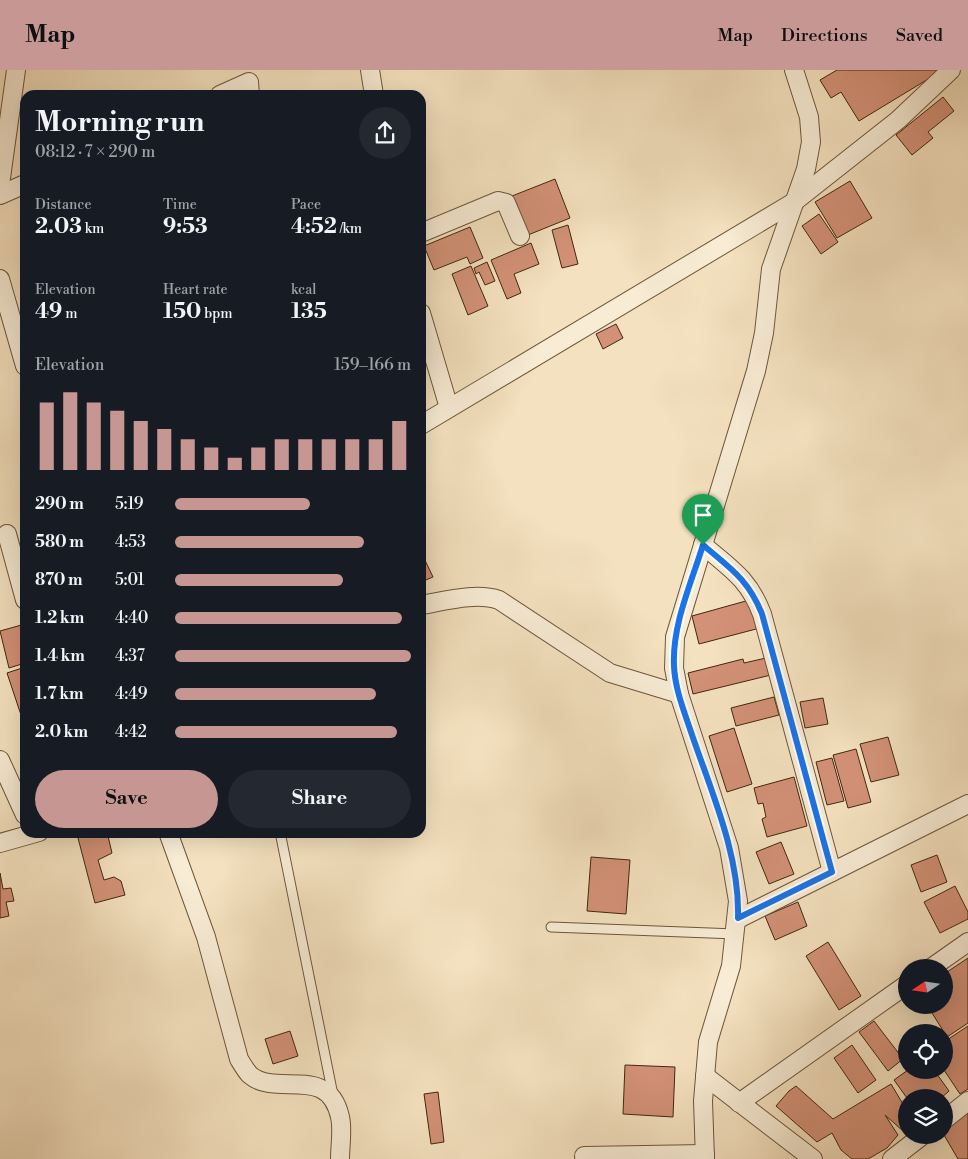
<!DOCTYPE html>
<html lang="en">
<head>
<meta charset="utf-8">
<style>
  :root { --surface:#171b24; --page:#242831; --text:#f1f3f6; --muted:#9ea1a6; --accent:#c59692 }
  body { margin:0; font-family:"Libre Bodoni",serif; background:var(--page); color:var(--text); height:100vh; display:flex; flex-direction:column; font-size:19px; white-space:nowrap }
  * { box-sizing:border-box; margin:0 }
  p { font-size:16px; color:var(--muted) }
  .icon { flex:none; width:28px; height:28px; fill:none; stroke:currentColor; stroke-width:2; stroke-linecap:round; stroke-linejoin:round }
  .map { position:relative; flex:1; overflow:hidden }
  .details { position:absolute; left:20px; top:20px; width:406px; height:748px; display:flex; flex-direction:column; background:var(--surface); border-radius:15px; box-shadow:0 5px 20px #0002 }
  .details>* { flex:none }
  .needle { width:32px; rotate:257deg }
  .buttons { position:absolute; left:898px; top:889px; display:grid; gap:10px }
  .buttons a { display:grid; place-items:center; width:55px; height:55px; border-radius:50%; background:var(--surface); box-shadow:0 5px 20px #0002; font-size:25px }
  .pin { position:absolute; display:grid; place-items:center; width:42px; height:42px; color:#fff; margin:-51px -21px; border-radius:50% 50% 50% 0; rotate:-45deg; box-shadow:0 0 5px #0007 }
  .pin .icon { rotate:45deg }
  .round { display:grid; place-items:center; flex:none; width:52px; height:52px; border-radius:26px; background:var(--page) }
  .headline { display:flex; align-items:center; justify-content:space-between; height:85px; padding:0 15px }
  h1 { font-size:28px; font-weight:700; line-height:38px }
  .metrics { display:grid; grid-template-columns:repeat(3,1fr); gap:8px; height:85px; padding:5px 15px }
  .metrics div { display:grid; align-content:center }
  .metrics b { font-size:21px; font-weight:700 }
  .metrics small { font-size:14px; font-weight:400 }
  .metrics p { font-size:14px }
  .chart { height:140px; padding:10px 15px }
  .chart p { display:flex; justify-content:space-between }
  .chart svg { width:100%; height:90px; margin-top:5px; stroke:var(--accent); stroke-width:6 }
  .cta { display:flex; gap:10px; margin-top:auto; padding:10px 15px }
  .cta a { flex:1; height:58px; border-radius:30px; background:var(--accent); color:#111; font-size:20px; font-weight:700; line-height:58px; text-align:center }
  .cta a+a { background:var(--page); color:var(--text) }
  ul { padding:0 15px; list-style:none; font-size:16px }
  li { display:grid; grid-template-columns:80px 60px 1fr; align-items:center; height:38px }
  li i { height:12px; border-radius:6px; background:var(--accent) }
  header { display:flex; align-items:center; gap:30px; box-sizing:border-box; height:70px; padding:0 25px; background:var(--accent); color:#111 }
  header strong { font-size:24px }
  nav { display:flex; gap:28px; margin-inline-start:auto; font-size:18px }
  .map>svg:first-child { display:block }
  .building { fill:#d39177; stroke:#41270d }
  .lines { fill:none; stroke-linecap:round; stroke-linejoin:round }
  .lane-casing { stroke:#6e563a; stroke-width:11 }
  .street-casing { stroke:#6e563a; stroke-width:20 }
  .lane { stroke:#f8ecd5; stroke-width:9 }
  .street { stroke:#f8ecd5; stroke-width:18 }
  .route-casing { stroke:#fff; stroke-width:10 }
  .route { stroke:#1a73e8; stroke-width:6 }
</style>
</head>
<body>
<header>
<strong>Map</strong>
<nav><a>Map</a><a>Directions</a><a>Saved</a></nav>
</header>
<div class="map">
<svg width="968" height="1089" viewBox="0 0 968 1089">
  <rect width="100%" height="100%" fill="#f4e1bf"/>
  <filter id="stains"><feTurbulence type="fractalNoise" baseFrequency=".004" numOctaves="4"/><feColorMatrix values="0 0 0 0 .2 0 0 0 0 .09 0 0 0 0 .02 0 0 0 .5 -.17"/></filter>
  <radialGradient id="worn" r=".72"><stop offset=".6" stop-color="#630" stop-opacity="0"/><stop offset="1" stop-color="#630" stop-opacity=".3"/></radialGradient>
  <g class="building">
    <path d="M837 0H943L859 51 841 22 831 28 820 10Z"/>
    <path d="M943 27 954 41 928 62 933 68 912 85 896 65Z"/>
    <path d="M555 109 570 148 528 165 512 126Z"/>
    <path d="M850 111 872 148 837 168 815 132Z"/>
    <path d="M819 144 838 172 821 184 802 156Z"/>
    <path d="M568 155 578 194 562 198 552 160Z"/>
    <path d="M470 157 483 188 470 194 467 187 434 200 424 176Z"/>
    <path d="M531 173 539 194 514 204 521 223 507 229 491 190Z"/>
    <path d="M487 192 495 211 485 215 479 202 476 204 474 198Z"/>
    <path d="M471 196 488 236 468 245 452 204Z"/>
    <path d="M616 254 623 268 603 279 596 264Z"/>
    <path d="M421 290 425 306 421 307Z"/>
    <path d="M421 482 433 507 421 512Z"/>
    <path d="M753 529 760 558 699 574 692 546Z"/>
    <path d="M25 554V593L9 598 0 561Z"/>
    <path d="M766 588 771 605 693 624 688 603 743 589 744 593Z"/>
    <path d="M25 597V651H23L7 603Z"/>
    <path d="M774 627 779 645 736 656 731 638Z"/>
    <path d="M823 628 828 654 805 658 800 632Z"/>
    <path d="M734 658 752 714 727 722 709 666Z"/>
    <path d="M888 667 899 705 871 712 860 674Z"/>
    <path d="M856 679 871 732 848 738 833 685Z"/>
    <path d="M832 688 844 731 827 735 816 692Z"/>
    <path d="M794 707 807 756 767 767 762 749 766 747 763 733 758 734 754 718Z"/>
    <path d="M96 762H107L112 783 98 790 104 810 114 807 121 811 125 825 95 833 78 768Z"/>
    <path d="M781 772 794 804 769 814 756 782Z"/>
    <path d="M937 785 947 812 921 822 911 795Z"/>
    <path d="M591 787 630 790 626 844 587 841Z"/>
    <path d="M0 803 3 819 11 818 14 831 6 832 9 846 0 848Z"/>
    <path d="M955 816 968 842V849L940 863 924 832Z"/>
    <path d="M798 832 807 856 775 870 765 846Z"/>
    <path d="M828 872 861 926 839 940 806 886Z"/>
    <path d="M968 888V953L947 967 927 935H944V904Z"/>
    <path d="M874 951 903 989 888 1001 859 962Z"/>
    <path d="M968 956V1019L960 1024 944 1000V972Z"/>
    <path d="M290 961 298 986 273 994 265 969Z"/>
    <path d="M852 975 876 1010 858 1023 834 988Z"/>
    <path d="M625 995 675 997 673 1047 623 1044Z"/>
    <path d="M908 1000H934L949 1021 941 1028H907L894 1010Z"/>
    <path d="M891 1014 906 1039V1058L903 1061 885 1045 898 1065 887 1078 868 1089H852L841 1080 832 1063 817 1072 776 1036 789 1021 796 1016 833 1049Z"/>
    <path d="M438 1022 444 1072 431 1074 424 1024Z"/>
    <path d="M968 1043V1089H958L944 1065V1058Z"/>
  </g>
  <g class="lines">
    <g class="lane-casing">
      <g id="lane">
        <path d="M280 762 333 1025"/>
        <path d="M551 857 736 864"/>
      </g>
    </g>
    <g class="street-casing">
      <g id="street">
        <path d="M370 0 374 25"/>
        <path d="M220 25 249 12 250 25"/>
        <path d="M0 115 16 0"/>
        <path d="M0 125 25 114"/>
        <path d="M421 163 498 131 506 133 520 166"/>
        <path d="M0 209 25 296"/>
        <path d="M421 243 449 338"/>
        <path d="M421 355 794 132 898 50 951 0"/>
        <path d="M7 464 25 530"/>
        <path d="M703 475C730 498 749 509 762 544L832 802"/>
        <path d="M421 535C445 531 476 522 499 530L610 603 679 624"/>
        <path d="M0 690 25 745"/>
        <path d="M168 762 206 867 239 989C242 994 246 1001 250 1005 277 1028 328 993 340 1047 343 1059 340 1076 340 1089"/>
        <path d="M0 773 39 762"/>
        <path d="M738 849 968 734"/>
        <path d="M931 898 968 872"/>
        <path d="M705 1006 813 1089"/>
        <path d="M739 1033 906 915"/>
        <path d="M944 1050 968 1031"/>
        <path d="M584 1086 705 1084"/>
        <path d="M705 1089 703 1031 708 972 731 896 738 831 729 778 679 624 674 598 675 567 756 301 764 263 771 199 806 99 811 72 809 47 794 0"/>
        <path d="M892 1089 923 1065"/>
      </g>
    </g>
    <use href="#lane" class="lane"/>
    <use href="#street" class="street"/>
  </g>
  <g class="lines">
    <g class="route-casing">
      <path id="route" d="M703 475C730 498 748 509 762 544L832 802 738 848C740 785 711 721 691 662 684 641 675 619 674 596 672 555 691 514 703 475Z"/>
    </g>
    <use href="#route" class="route"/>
  </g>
  <rect width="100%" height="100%" filter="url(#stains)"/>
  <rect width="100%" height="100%" fill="url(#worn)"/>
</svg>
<div class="buttons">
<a><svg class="needle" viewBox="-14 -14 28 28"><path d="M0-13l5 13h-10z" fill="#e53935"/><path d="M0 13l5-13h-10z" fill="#9ea1a6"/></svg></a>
<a><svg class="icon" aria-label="locate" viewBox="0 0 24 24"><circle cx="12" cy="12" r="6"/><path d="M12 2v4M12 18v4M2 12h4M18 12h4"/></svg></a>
<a><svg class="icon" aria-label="layers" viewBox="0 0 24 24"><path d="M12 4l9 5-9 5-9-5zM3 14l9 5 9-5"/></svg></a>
</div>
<div class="pin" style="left:703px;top:475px;background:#1e9e55"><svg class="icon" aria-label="arrive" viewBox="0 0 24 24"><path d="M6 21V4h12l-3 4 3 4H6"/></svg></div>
<section class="details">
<div class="headline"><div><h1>Morning run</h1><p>08:12 · 7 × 290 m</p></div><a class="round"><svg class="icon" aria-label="share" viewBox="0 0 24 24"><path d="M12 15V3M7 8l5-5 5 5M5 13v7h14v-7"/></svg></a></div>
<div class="metrics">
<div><p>Distance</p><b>2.03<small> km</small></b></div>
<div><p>Time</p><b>9:53</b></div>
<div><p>Pace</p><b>4:52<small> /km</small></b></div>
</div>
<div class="metrics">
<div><p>Elevation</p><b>49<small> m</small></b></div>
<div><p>Heart rate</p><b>150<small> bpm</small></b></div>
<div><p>kcal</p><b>135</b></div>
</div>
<div class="chart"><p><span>Elevation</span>159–166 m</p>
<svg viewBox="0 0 160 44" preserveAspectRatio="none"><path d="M5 44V11M15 44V6M25 44V11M35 44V15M45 44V20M55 44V24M65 44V29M75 44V33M85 44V38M95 44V33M105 44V29M115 44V29M125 44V29M135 44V29M145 44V29M155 44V20"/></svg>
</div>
<ul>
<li><b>290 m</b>5:19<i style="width:57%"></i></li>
<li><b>580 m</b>4:53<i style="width:80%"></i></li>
<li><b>870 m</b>5:01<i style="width:71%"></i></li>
<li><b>1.2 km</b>4:40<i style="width:96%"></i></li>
<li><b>1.4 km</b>4:37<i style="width:100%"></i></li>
<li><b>1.7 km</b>4:49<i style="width:85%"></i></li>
<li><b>2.0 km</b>4:42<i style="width:94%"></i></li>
</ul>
<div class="cta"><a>Save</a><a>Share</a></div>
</section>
</div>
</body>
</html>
